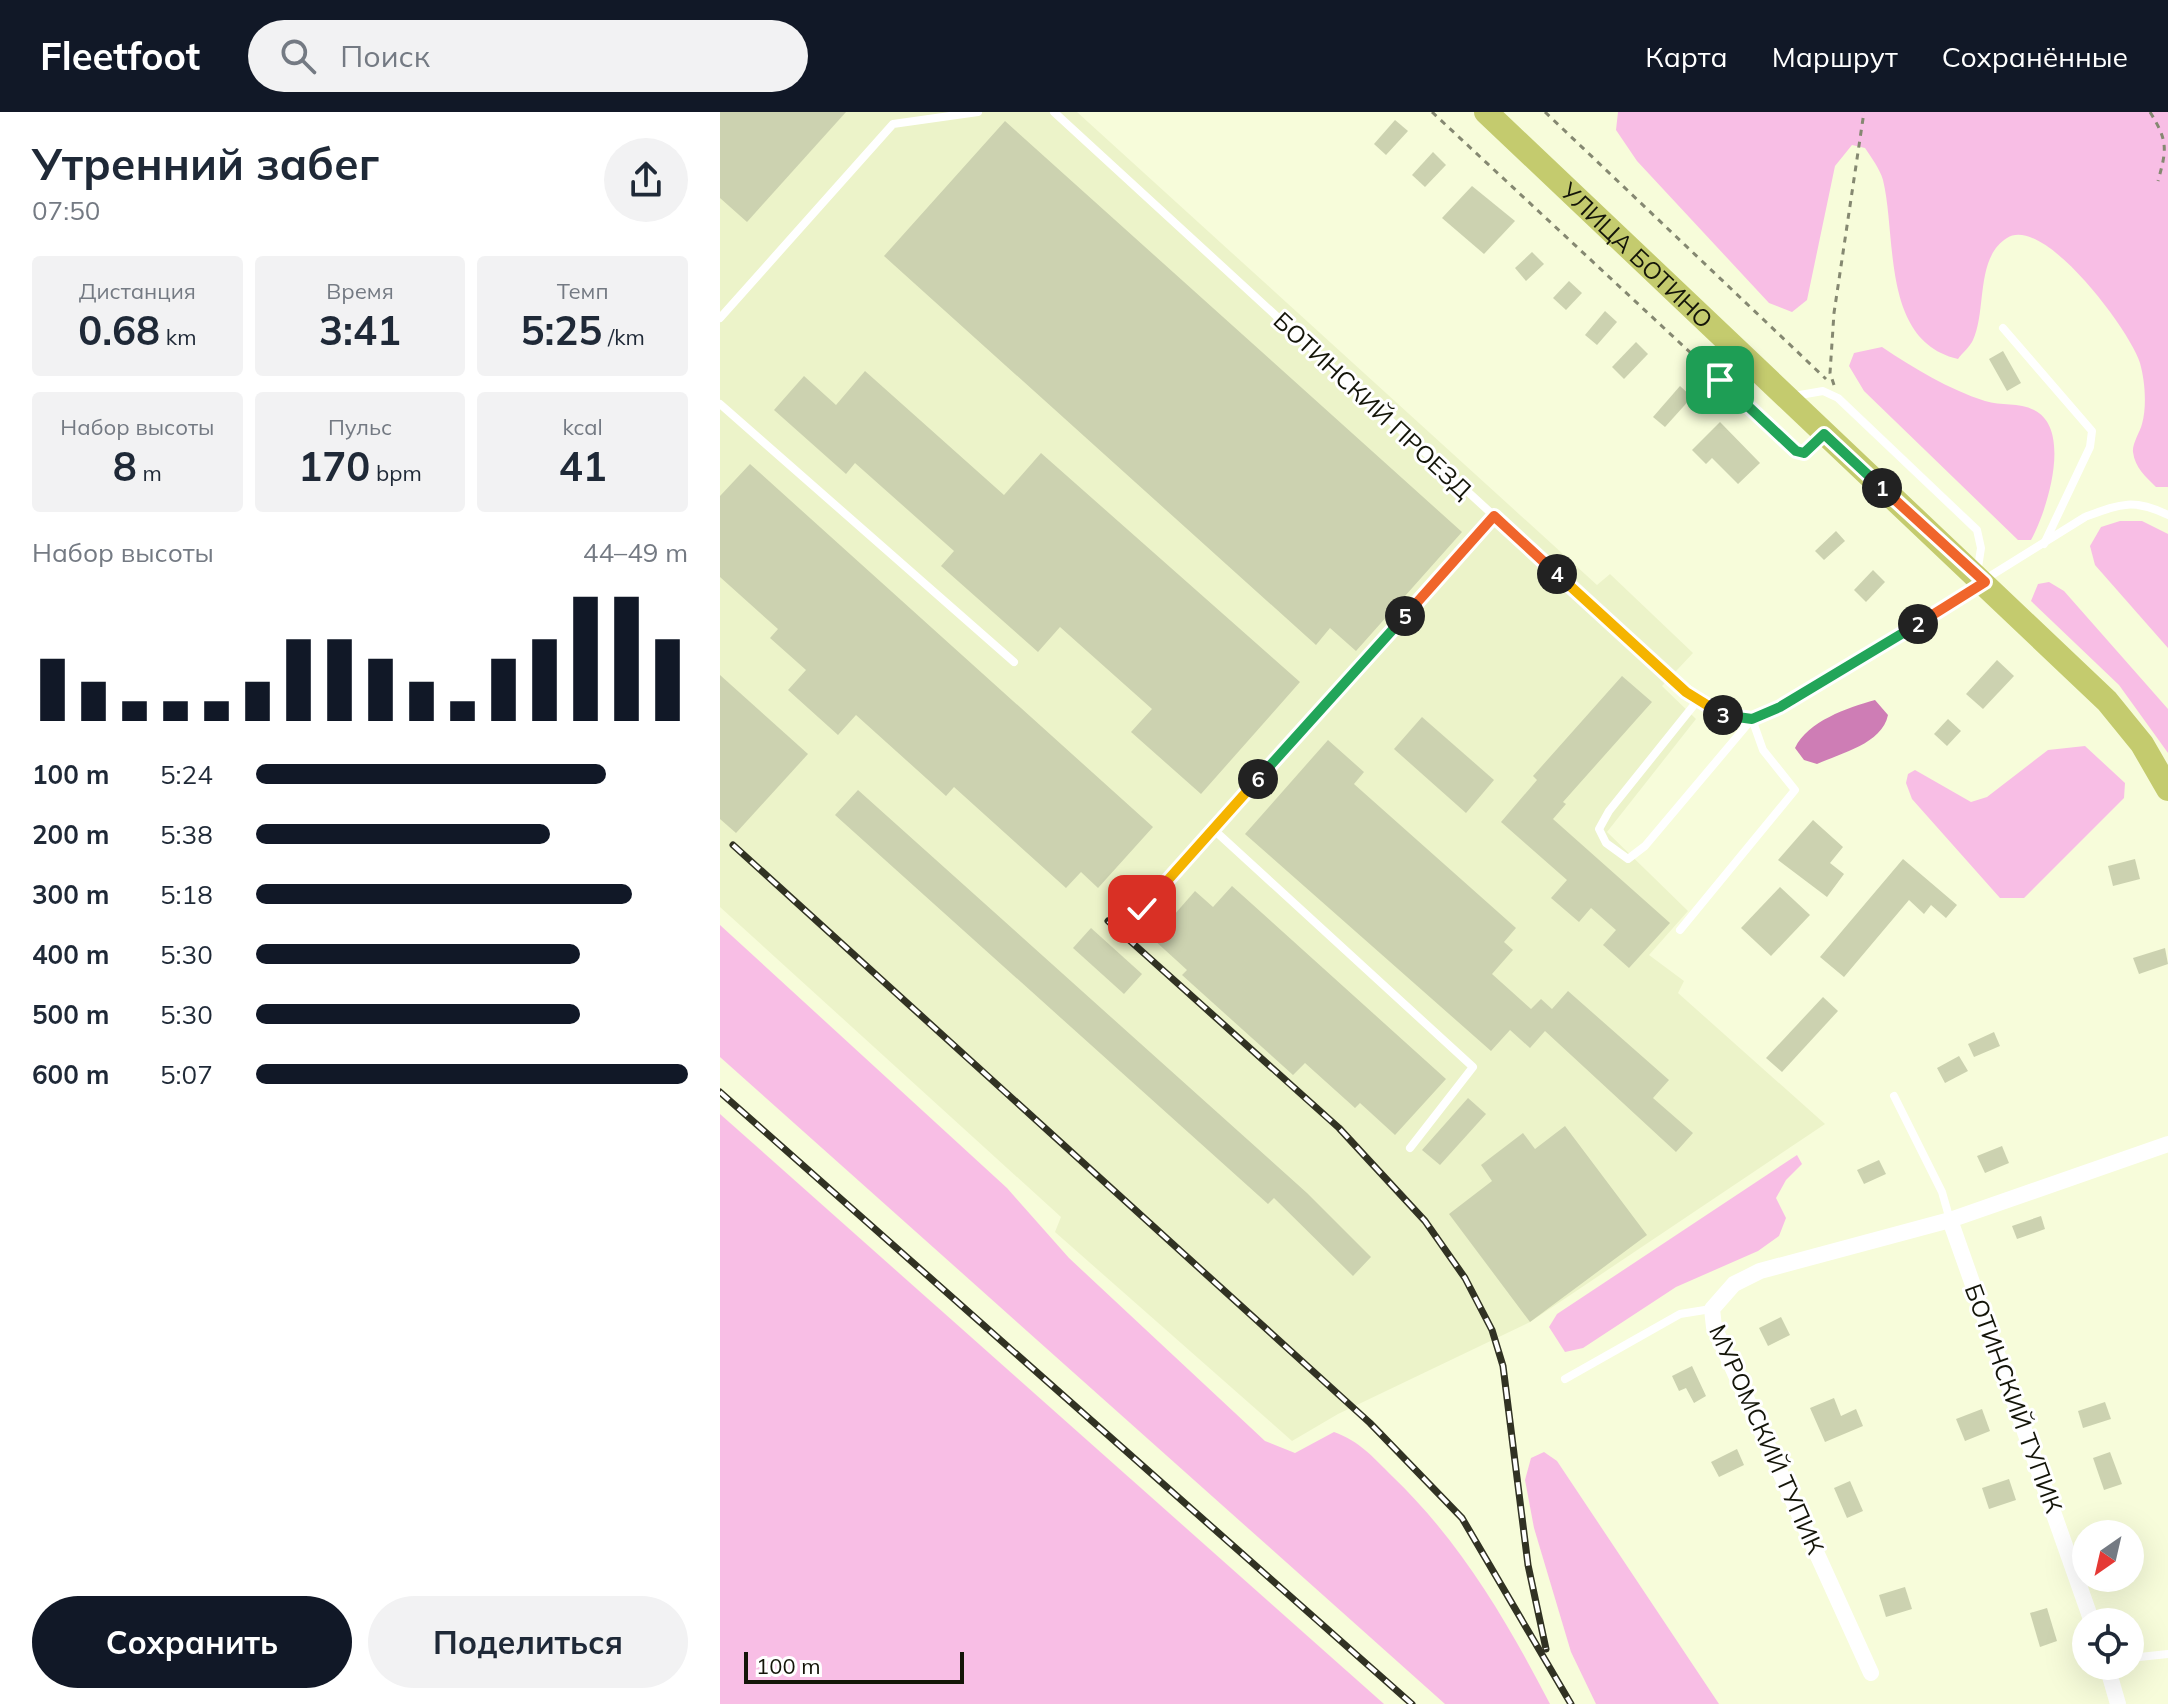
<!DOCTYPE html>
<html lang="ru">
<head>
<meta charset="utf-8">
<style>
  :root { --surface:#fff; --page:#f2f2f3; --text:#1f2937; --muted:#747a83; --accent:#111827 }
  body { margin:0; font-family:Mulish,sans-serif; background:var(--page); color:var(--text); height:100vh; display:flex; flex-direction:column; font-size:30px; white-space:nowrap }
  * { box-sizing:border-box; margin:0 }
  p { font-size:26px; color:var(--muted) }
  .icon { flex:none; width:44px; height:44px; fill:none; stroke:currentColor; stroke-width:2; stroke-linecap:round; stroke-linejoin:round }
  .map { position:relative; flex:1; overflow:hidden }
  .details { display:flex; flex-direction:column; background:var(--surface); width:720px }
  .details>* { flex:none }
  .needle { width:52px; rotate:214deg }
  .controls { position:absolute; left:1352px; top:1408px; display:grid; gap:16px }
  .controls a { display:grid; place-items:center; width:72px; height:72px; border-radius:50%; background:var(--surface); box-shadow:0 8px 32px #0002; font-size:40px }
  .scale { position:absolute; left:24px; bottom:20px; width:220px; box-sizing:border-box; padding-left:8px; border:4px solid #141509; border-top:0; font-size:22px; line-height:28px; white-space:nowrap; color:#141509; -webkit-text-stroke:6px #fff; paint-order:stroke }
  .pin { position:absolute; display:grid; place-items:center; width:68px; height:68px; color:#fff; margin:-34px; border-radius:16px; box-shadow:0 4px 12px #0006 }
  .km { position:absolute; width:40px; height:40px; margin:-20px; border-radius:50%; background:#222; color:#fff; font-size:22px; line-height:40px; text-align:center }
  .round { display:grid; place-items:center; flex:none; width:84px; height:84px; border-radius:42px; background:var(--page) }
  .headline { display:flex; align-items:center; justify-content:space-between; height:136px; padding:0 32px }
  h1 { font-size:44px; font-weight:700; line-height:60px }
  .stats { display:grid; grid-template-columns:repeat(3,1fr); gap:12px; height:136px; padding:8px 32px }
  .stats div { display:grid; align-content:center; border-radius:8px; background:var(--page); text-align:center }
  .stats b { font-size:40px; font-weight:700 }
  .stats small { font-size:22px; font-weight:400 }
  .stats p { font-size:22px }
  .chart { height:224px; padding:16px 32px }
  .chart p { display:flex; justify-content:space-between }
  .chart svg { width:100%; height:144px; margin-top:8px; stroke:var(--accent); stroke-width:6 }
  .primary-button { display:flex; gap:16px; margin-top:auto; padding:16px 32px }
  .primary-button a { flex:1; height:92px; border-radius:48px; background:var(--accent); color:#fff; font-size:32px; font-weight:700; line-height:92px; text-align:center }
  .primary-button a+a { background:var(--page); color:var(--text) }
  ul { padding:0 32px; list-style:none; font-size:26px }
  li { display:grid; grid-template-columns:128px 96px 1fr; align-items:center; height:60px }
  li i { height:20px; border-radius:10px; background:var(--accent) }
  header { display:flex; align-items:center; gap:48px; box-sizing:border-box; height:112px; padding:0 40px; background:var(--accent); color:#fff }
  header strong { font-size:38px }
  nav { display:flex; gap:44px; margin-inline-start:auto; font-size:28px }
  .search { width:560px; height:72px; background:var(--page); display:flex; align-items:center; gap:20px; box-sizing:border-box; padding:0 28px; border-radius:44px; color:var(--muted); font-size:30px }
  main { display:flex; flex:1; min-height:0 }
  .map>svg:first-child { display:block }
  .built { fill:#ecf3c9 }
  .green { fill:#f8bee5 }
  .water { fill:#ce7db5 }
  .building { fill:#ccd2b0 }
  .lines { fill:none; stroke-linecap:round; stroke-linejoin:round }
  .path { stroke:#858871; stroke-width:3; stroke-dasharray:6 6; stroke-linecap:butt }
  .service { stroke:#fff; stroke-width:8 }
  .minor { stroke:#fff; stroke-width:16 }
  .primary { stroke:#c4cb6e; stroke-width:24 }
  .rail-casing { stroke:#313223; stroke-width:7 }
  .rail { stroke:#fff; stroke-width:4; stroke-dasharray:12; stroke-linecap:butt }
  .split-1-casing { stroke:#fff; stroke-width:16 }
  .split-2-casing { stroke:#fff; stroke-width:16 }
  .split-3-casing { stroke:#fff; stroke-width:16 }
  .split-4-casing { stroke:#fff; stroke-width:16 }
  .split-5-casing { stroke:#fff; stroke-width:16 }
  .split-6-casing { stroke:#fff; stroke-width:16 }
  .split-7-casing { stroke:#fff; stroke-width:16 }
  .split-1 { stroke:#22a559; stroke-width:10 }
  .split-2 { stroke:#f0652b; stroke-width:10 }
  .split-3 { stroke:#22a559; stroke-width:10 }
  .split-4 { stroke:#f5b400; stroke-width:10 }
  .split-5 { stroke:#f0652b; stroke-width:10 }
  .split-6 { stroke:#22a559; stroke-width:10 }
  .split-7 { stroke:#f5b400; stroke-width:10 }
  .labels { text-anchor:middle; dominant-baseline:central; stroke-width:6; stroke-linejoin:round; paint-order:stroke }
  .street-label { font-size:24px; fill:#141509; stroke:#fff }
</style>
</head>
<body>
<header>
<strong>Fleetfoot</strong>
<div class="search"><svg class="icon" aria-label="search" viewBox="0 0 24 24"><circle cx="10" cy="10" r="6"/><path d="M15 15l6 6"/></svg>Поиск</div>
<nav><a>Карта</a><a>Маршрут</a><a>Сохранённые</a></nav>
</header>
<main>
<section class="details">
<div class="headline"><div><h1>Утренний забег</h1><p>07:50</p></div><a class="round"><svg class="icon" aria-label="share" viewBox="0 0 24 24"><path d="M12 15V3M7 8l5-5 5 5M5 13v7h14v-7"/></svg></a></div>
<div class="stats">
<div><p>Дистанция</p><b>0.68<small> km</small></b></div>
<div><p>Время</p><b>3:41</b></div>
<div><p>Темп</p><b>5:25<small> /km</small></b></div>
</div>
<div class="stats">
<div><p>Набор высоты</p><b>8<small> m</small></b></div>
<div><p>Пульс</p><b>170<small> bpm</small></b></div>
<div><p>kcal</p><b>41</b></div>
</div>
<div class="chart"><p><span>Набор высоты</span>44–49 m</p>
<svg viewBox="0 0 160 44" preserveAspectRatio="none"><path d="M5 44V25M15 44V32M25 44V38M35 44V38M45 44V38M55 44V32M65 44V19M75 44V19M85 44V25M95 44V32M105 44V38M115 44V25M125 44V19M135 44V6M145 44V6M155 44V19"/></svg>
</div>
<ul>
<li><b>100 m</b>5:24<i style="width:81%"></i></li>
<li><b>200 m</b>5:38<i style="width:68%"></i></li>
<li><b>300 m</b>5:18<i style="width:87%"></i></li>
<li><b>400 m</b>5:30<i style="width:75%"></i></li>
<li><b>500 m</b>5:30<i style="width:75%"></i></li>
<li><b>600 m</b>5:07<i style="width:100%"></i></li>
</ul>
<div class="primary-button"><a>Сохранить</a><a>Поделиться</a></div>
</section>
<div class="map">
<svg width="1448" height="1592" viewBox="0 0 1448 1592">
  <rect width="100%" height="100%" fill="#f7fcda"/>
  <path class="built" d="M0 0H357L877 473 890 462 973 541 942 574 976 607 887 720 968 799 929 843 964 869 958 881 1105 1012 810 1210 618 1302 572 1329 335 1120 341 1105 0 795Z"/>
  <g class="green">
    <path d="M898 0H1448V375H1436C1426 365 1415 356 1413 340 1412 332 1420 320 1422 312 1427 294 1425 269 1420 251 1411 220 1324 102 1287 126 1255 146 1267 198 1253 228 1250 235 1242 241 1238 247 1161 229 1177 126 1163 68 1160 57 1151 45 1145 36L1132 33 1115 54 1087 188 1072 200 1049 191 917 49 896 18Z"/>
    <path d="M1162 235C1195 257 1228 277 1265 289 1281 294 1299 290 1314 298 1353 317 1327 399 1311 428H1298L1144 279 1129 254 1134 241Z"/>
    <path d="M1400 409H1422L1448 422V536L1375 453 1370 434 1381 415Z"/>
    <path d="M1329 470 1344 479 1448 597V641L1399 573 1311 489 1318 472Z"/>
    <path d="M1365 634 1405 671 1404 686 1304 786H1280L1192 687 1186 671 1188 662 1195 658 1251 690 1267 685 1328 638Z"/>
    <path d="M0 813 287 1076 349 1146 545 1329 575 1341 614 1320C639 1329 653 1345 672 1364 740 1429 787 1509 830 1592H725L0 945Z"/>
    <path d="M0 1002 664 1592H0Z"/>
    <path d="M1077 1043 1082 1052 1066 1068 1056 1086 1066 1106 1059 1124 1038 1139 956 1175 863 1236 845 1240 829 1215 837 1202Z"/>
    <path d="M824 1340 837 1349 999 1592H876L851 1540 814 1416 805 1368 811 1346Z"/>
  </g>
  <path class="water" d="M1155 588 1168 603C1162 632 1121 641 1097 652L1084 648 1075 636C1088 609 1127 596 1155 588Z"/>
  <g class="building">
    <path d="M0 0H126L27 110 0 86Z"/>
    <path d="M675 8 688 19 666 43 654 32Z"/>
    <path d="M285 9 742 420 636 539 610 516 596 533 164 144Z"/>
    <path d="M713 40 726 53 705 75 692 63Z"/>
    <path d="M752 74 795 109 764 142 722 106Z"/>
    <path d="M812 140 824 152 806 169 795 156Z"/>
    <path d="M849 169 862 181 846 198 833 186Z"/>
    <path d="M885 199 897 210 877 233 865 223Z"/>
    <path d="M916 230 928 242 904 267 892 255Z"/>
    <path d="M1283 239 1301 271 1287 279 1269 247Z"/>
    <path d="M145 259 284 383 321 341 580 570 481 682 411 620 432 597 340 515 318 540 221 454 234 439 135 351 126 362 54 298 84 264 116 293Z"/>
    <path d="M960 274 972 285 945 315 933 305Z"/>
    <path d="M1000 310 1040 351 1018 372 992 346 986 352 972 338Z"/>
    <path d="M30 352 433 715 378 776 361 760 346 776 234 675 226 684 136 603 118 623 68 578 86 558 50 526 58 517 0 465V384Z"/>
    <path d="M1116 419 1125 429 1104 448 1095 439Z"/>
    <path d="M1153 458 1165 470 1146 490 1134 478Z"/>
    <path d="M1277 548 1294 564 1263 597 1246 582Z"/>
    <path d="M0 563 88 642 16 721 0 707Z"/>
    <path d="M902 564 932 590 843 690 846 692 833 707 950 811 909 856 883 833 896 818 871 796 859 810 831 786 847 768 781 710 817 668 813 664Z"/>
    <path d="M702 605 774 668 746 701 674 637Z"/>
    <path d="M1228 607 1241 619 1227 634 1214 622Z"/>
    <path d="M608 628 644 660 634 672 796 816 784 830 793 838 772 862 811 897 821 887 832 897 848 879 949 968 933 986 973 1021 956 1040 825 919 810 936 790 918 771 939 525 722Z"/>
    <path d="M138 678 587 1081 651 1145 633 1164 554 1086 548 1092 115 703Z"/>
    <path d="M1093 708 1123 735 1110 751 1124 762 1107 785 1058 748Z"/>
    <path d="M1183 747 1237 793 1226 806 1211 793 1204 802 1189 788 1124 865 1100 845Z"/>
    <path d="M1415 747 1420 767 1393 774 1388 754Z"/>
    <path d="M512 774 726 967 675 1023 640 991 635 996 585 951 573 963 462 863 467 858 433 827 475 779 493 795Z"/>
    <path d="M1060 775 1090 803 1051 844 1021 816Z"/>
    <path d="M371 816 422 862 404 882 353 836Z"/>
    <path d="M1445 836 1448 852 1419 862 1413 846Z"/>
    <path d="M1103 885 1118 899 1062 960 1046 946Z"/>
    <path d="M1274 920 1280 934 1254 945 1248 932Z"/>
    <path d="M1239 944 1248 959 1225 971 1217 956Z"/>
    <path d="M748 986 766 1002 720 1053 702 1038Z"/>
    <path d="M845 1014 927 1123 810 1210 729 1102 772 1069 761 1053 803 1021 815 1037Z"/>
    <path d="M1282 1034 1289 1051 1265 1061 1257 1044Z"/>
    <path d="M1159 1048 1166 1062 1144 1072 1137 1058Z"/>
    <path d="M1321 1104 1325 1117 1297 1127 1292 1114Z"/>
    <path d="M1061 1205 1070 1223 1048 1234 1039 1216Z"/>
    <path d="M972 1254 986 1284 974 1291 966 1276 959 1279 952 1264Z"/>
    <path d="M1114 1286 1121 1304 1136 1297 1143 1314 1105 1330 1090 1296Z"/>
    <path d="M1385 1290 1391 1307 1363 1316 1358 1299Z"/>
    <path d="M1262 1297 1270 1319 1245 1329 1236 1307Z"/>
    <path d="M1017 1337 1024 1353 999 1365 991 1350Z"/>
    <path d="M1390 1340 1402 1372 1384 1378 1373 1346Z"/>
    <path d="M1289 1367 1296 1388 1269 1397 1262 1376Z"/>
    <path d="M1130 1369 1143 1399 1127 1406 1114 1376Z"/>
    <path d="M1185 1475 1192 1497 1166 1505 1159 1483Z"/>
    <path d="M1327 1496 1337 1529 1320 1535 1310 1501Z"/>
  </g>
  <g class="lines">
    <g class="path">
      <path d="M712 0 1076 339 1084 341 1090 335"/>
      <path d="M825 0 1106 267"/>
      <path d="M1430 0C1448 29 1447 37 1438 69"/>
      <path d="M1114 273 1110 261 1114 201 1144 0"/>
    </g>
    <g class="service">
      <path d="M334 0 966 580C1003 605 1017 612 1060 595L1365 405C1400 392 1413 386 1448 403"/>
      <path d="M0 206 173 12 258 0"/>
      <path d="M1283 216 1372 319 1370 335 1324 432"/>
      <path d="M1074 284 1103 279 1118 286 1257 418 1261 436 1257 462"/>
      <path d="M0 292 294 550"/>
      <path d="M493 717 753 955 690 1036"/>
      <path d="M422 797 774 404"/>
      <path d="M960 818 1075 678 1043 638 1032 607 925 734 908 747 886 731 879 717 889 699 978 588"/>
      <path d="M1174 984 1222 1080 1230 1108"/>
      <path d="M845 1267 960 1202 991 1197"/>
      <path d="M1410 1546 1448 1542"/>
    </g>
    <g class="minor">
      <path d="M1230 1108 1372 1510"/>
      <path d="M1387 1554 1398 1592"/>
      <path d="M1151 1561 994 1215 992 1197 1014 1172 1040 1159 1230 1108 1448 1032"/>
    </g>
    <path class="primary" id="s1" d="M766 0 1387 589 1422 632 1448 677"/>
    <g class="rail-casing">
      <g id="rail">
        <path d="M13 733 650 1311 742 1406 851 1592"/>
        <path d="M388 809 619 1016 705 1109 745 1166 772 1218 783 1254 808 1453 826 1537"/>
        <path d="M0 980 692 1592"/>
      </g>
    </g>
    <use href="#rail" class="rail"/>
  </g>
  <g class="lines">
    <g class="split-1-casing">
      <path id="split-1" d="M1000 268 1076 339 1084 341 1104 322 1162 376"/>
    </g>
    <g class="split-2-casing">
      <path id="split-2" d="M1162 376 1265 470 1198 512"/>
    </g>
    <g class="split-3-casing">
      <path id="split-3" d="M1003 603 1032 607 1060 595 1198 512"/>
    </g>
    <g class="split-4-casing">
      <path id="split-4" d="M837 462 966 580 1003 603"/>
    </g>
    <g class="split-5-casing">
      <path id="split-5" d="M685 504 774 404 837 462"/>
    </g>
    <g class="split-6-casing">
      <path id="split-6" d="M538 667 685 504"/>
    </g>
    <g class="split-7-casing">
      <path id="split-7" d="M422 797 538 667"/>
    </g>
    <use href="#split-1" class="split-1"/>
    <use href="#split-2" class="split-2"/>
    <use href="#split-3" class="split-3"/>
    <use href="#split-4" class="split-4"/>
    <use href="#split-5" class="split-5"/>
    <use href="#split-6" class="split-6"/>
    <use href="#split-7" class="split-7"/>
  </g>
  <g class="labels">
    <g class="street-label">
      <text stroke="none"><textPath href="#s1" startOffset="208">УЛИЦА БОТИНО</textPath></text>
      <text transform="translate(653 293) rotate(43)">БОТИНСКИЙ ПРОЕЗД</text>
      <text transform="translate(1294 1286) rotate(70)">БОТИНСКИЙ ТУПИК</text>
      <text transform="translate(1047 1327) rotate(66)">МУРОМСКИЙ ТУПИК</text>
    </g>
  </g>
</svg>
<div class="controls">
<a><svg class="needle" viewBox="-14 -14 28 28"><path d="M0-13l5 13h-10z" fill="#e53935"/><path d="M0 13l5-13h-10z" fill="#747a83"/></svg></a>
<a><svg class="icon" aria-label="locate" viewBox="0 0 24 24"><circle cx="12" cy="12" r="6"/><path d="M12 2v4M12 18v4M2 12h4M18 12h4"/></svg></a>
</div>
<div class="scale">100 m</div>
<div class="pin" style="left:1000px;top:268px;background:#1e9e55"><svg class="icon" aria-label="arrive" viewBox="0 0 24 24"><path d="M6 21V4h12l-3 4 3 4H6"/></svg></div>
<div class="pin" style="left:422px;top:797px;background:#d93025"><svg class="icon" aria-label="check" viewBox="0 0 24 24"><path d="M5 12l5 5 9-10"/></svg></div>
<b class="km" style="left:1162px;top:376px">1</b>
<b class="km" style="left:1198px;top:512px">2</b>
<b class="km" style="left:1003px;top:603px">3</b>
<b class="km" style="left:837px;top:462px">4</b>
<b class="km" style="left:685px;top:504px">5</b>
<b class="km" style="left:538px;top:667px">6</b>
</div>
</main>
</body>
</html>
